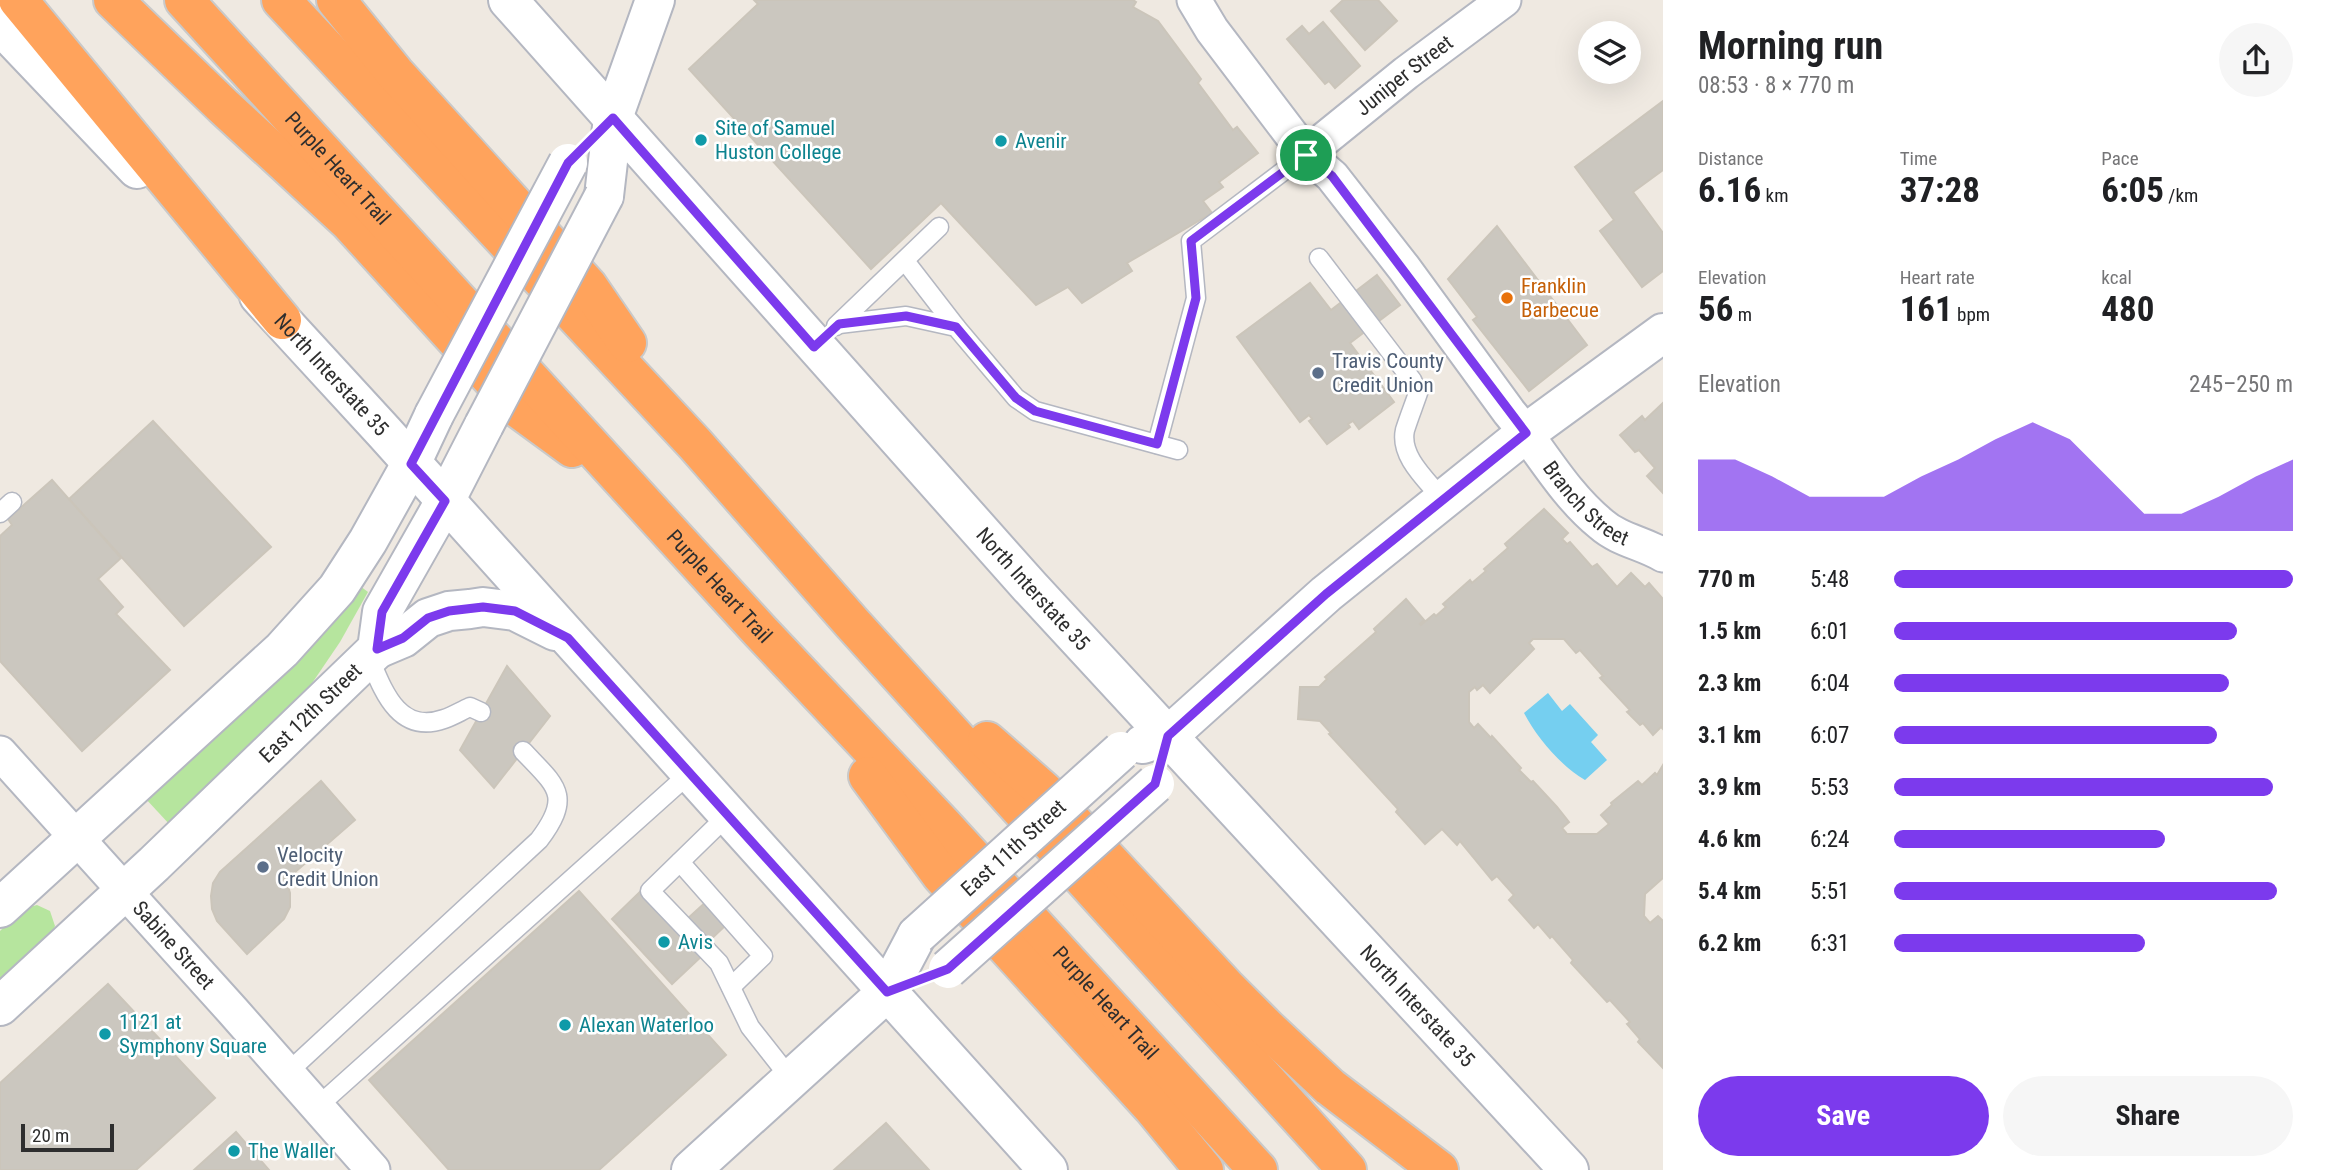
<!DOCTYPE html>
<html lang="en">
<head>
<meta charset="utf-8">
<style>
  :root { --surface:#fff; --page:#f6f6f6; --text:#202124; --muted:#757577; --accent:#7c3aed }
  body { margin:0; font-family:"Roboto Condensed",sans-serif; background:var(--page); color:var(--text); height:100vh; display:flex; flex-direction:column; font-size:26px; white-space:nowrap }
  * { box-sizing:border-box; margin:0 }
  p { font-size:23px; color:var(--muted) }
  .icon { flex:none; width:38px; height:38px; fill:none; stroke:currentColor; stroke-width:2; stroke-linecap:round; stroke-linejoin:round }
  .map { position:relative; flex:1; overflow:hidden }
  .panel { display:flex; flex-direction:column; background:var(--surface); width:665px }
  .panel>* { flex:none }
  .controls { position:absolute; left:1578px; top:21px; display:grid; gap:14px }
  .controls a { display:grid; place-items:center; width:63px; height:63px; border-radius:50%; background:var(--surface); box-shadow:0 7px 28px #0002; font-size:35px }
  .scale { position:absolute; left:21px; bottom:18px; width:93px; box-sizing:border-box; padding-left:7px; border:4px solid #2e2e2e; border-top:0; font-size:19px; line-height:24px; white-space:nowrap; color:#2e2e2e; -webkit-text-stroke:5px #fff; paint-order:stroke }
  .pin { position:absolute; display:grid; place-items:center; width:60px; height:60px; color:#fff; margin:-30px; border:4px solid #fff; border-radius:50%; box-shadow:0 2px 7px #0007 }
  .round { display:grid; place-items:center; flex:none; width:74px; height:74px; border-radius:37px; background:var(--page) }
  .head { display:flex; align-items:center; justify-content:space-between; height:119px; padding:0 35px }
  h1 { font-size:38px; font-weight:700; line-height:52px }
  .figures { display:grid; grid-template-columns:repeat(3,1fr); gap:10px; height:119px; padding:7px 35px }
  .figures div { display:grid; align-content:center }
  .figures b { font-size:35px; font-weight:700 }
  .figures small { font-size:19px; font-weight:400 }
  .figures p { font-size:19px }
  .chart { height:196px; padding:14px 35px }
  .chart p { display:flex; justify-content:space-between }
  .chart svg { width:100%; height:126px; margin-top:7px; fill:var(--accent); opacity:.7 }
  .cta { display:flex; gap:14px; margin-top:auto; padding:14px 35px }
  .cta a { flex:1; height:80px; border-radius:42px; background:var(--accent); color:#fff; font-size:28px; font-weight:700; line-height:80px; text-align:center }
  .cta a+a { background:var(--page); color:var(--text) }
  ul { padding:0 35px; list-style:none; font-size:23px }
  li { display:grid; grid-template-columns:112px 84px 1fr; align-items:center; height:52px }
  li i { height:18px; border-radius:9px; background:var(--accent) }
  main { display:flex; flex:1; min-height:0 }
  .map>svg:first-child { display:block }
  .green { fill:#b6e59e }
  .water { fill:#75cff0 }
  .building { fill:#cbc7bf; stroke:#cbc5ba; stroke-width:2 }
  .lines { fill:none; stroke-linecap:round; stroke-linejoin:round }
  .lane-casing { stroke:#b4b7c1; stroke-width:21 }
  .street-casing { stroke:#b4b7c1; stroke-width:37 }
  .secondary-casing { stroke:#b4b7c1; stroke-width:42 }
  .highway-casing { stroke:#c9c9c9; stroke-width:42 }
  .lane { stroke:#fff; stroke-width:18 }
  .street { stroke:#fff; stroke-width:33 }
  .secondary { stroke:#fff; stroke-width:38 }
  .highway { stroke:#ffa35c; stroke-width:38 }
  .secondary-bridge-casing { stroke:#b4b7c1; stroke-width:42; stroke-linecap:butt }
  .secondary-bridge { stroke:#fff; stroke-width:38 }
  .route-casing { stroke:#fff; stroke-width:14 }
  .route { stroke:#7c3aed; stroke-width:9 }
  .culture-dot { fill:#0f9aa8; stroke:#fff; stroke-width:2.5 }
  .food-dot { fill:#e8710a; stroke:#fff; stroke-width:2.5 }
  .service-dot { fill:#5c6f8a; stroke:#fff; stroke-width:2.5 }
  .labels { text-anchor:middle; dominant-baseline:central; stroke-width:5; stroke-linejoin:round; paint-order:stroke }
  .street-label { font-size:21px; fill:#2e2e2e; stroke:#fff }
  .culture-label { font-size:21px; fill:#0d838f; stroke:#fff; text-anchor:start }
  .food-label { font-size:21px; fill:#c56008; stroke:#fff; text-anchor:start }
  .service-label { font-size:21px; fill:#4e5e75; stroke:#fff; text-anchor:start }
</style>
</head>
<body>
<main>
<div class="map">
<svg width="1663" height="1170" viewBox="0 0 1663 1170">
  <rect width="100%" height="100%" fill="#efe9e1"/>
  <g class="green">
    <path d="M360 586 368 592 340 642 304 695 171 826 145 798Z"/>
    <path d="M37 905 50 911 55 926 52 932 0 982V931L22 909Z"/>
  </g>
  <path class="water" d="M1548 693 1562 711 1570 704 1598 735 1591 742 1607 760 1585 780C1561 766 1537 738 1524 713Z"/>
  <g class="building">
    <path d="M754 0H1133L1136 2 1133 7 1158 21 1201 79 1198 83 1233 130 1237 127 1258 153 1219 182 1223 187 1203 201 1212 213 1127 263 1132 271 1082 303 1068 287 1036 305 941 203 871 269 689 69 758 4Z"/>
    <path d="M1343 0H1378L1397 21 1365 50 1331 11Z"/>
    <path d="M1323 22 1360 66 1335 88 1329 81 1325 84 1287 39 1302 26 1309 34Z"/>
    <path d="M1663 101V170L1633 192 1663 233V271L1642 287 1600 231 1614 220 1575 167Z"/>
    <path d="M1497 226 1587 345 1529 391 1473 320 1477 317 1448 279Z"/>
    <path d="M1377 275 1400 305 1350 343 1394 402 1359 429 1353 421 1348 424 1350 427 1327 444 1309 421 1312 419 1309 415 1300 422 1237 337 1310 283 1331 310Z"/>
    <path d="M1663 403V493L1647 476 1655 468 1639 450 1635 452 1620 435 1642 416 1645 420Z"/>
    <path d="M153 421 271 547 184 626 69 499Z"/>
    <path d="M52 480 121 558 98 579 123 607 116 614 170 670 82 751 0 661V536L12 525 8 519Z"/>
    <path d="M1544 509 1568 533 1562 539 1567 544 1570 542 1592 567 1597 564 1617 587 1631 573 1645 587 1649 583 1663 599V729L1661 727 1653 735 1643 723 1640 725 1627 712 1630 710 1600 678 1603 676 1580 650 1576 653 1564 639H1533L1529 643 1534 649 1490 693 1483 685 1477 690 1475 687 1469 692V722L1474 728 1478 724 1491 738 1492 736 1521 768 1519 770 1531 782 1533 781 1557 807 1569 822 1562 828 1567 834H1597L1609 824 1601 815 1612 805 1611 803 1638 781 1642 785 1655 773 1657 775 1663 765V878L1645 894 1644 916 1650 923 1658 916 1663 921V1068L1638 1042 1640 1039 1627 1024 1630 1022 1610 1000 1607 1002 1571 963 1573 960 1552 936 1550 938 1538 924 1534 928 1509 900 1514 895 1497 876 1492 880 1460 841 1457 845 1442 829 1425 844 1396 812 1398 809 1329 734 1331 733 1320 721 1298 719 1300 687H1319L1327 679 1325 677 1376 632 1374 629 1406 599 1424 620 1420 624 1421 625 1434 614 1436 616 1446 607 1443 604 1470 580 1472 583 1486 571 1484 569 1508 548 1505 544Z"/>
    <path d="M507 666 550 716 494 788 460 750Z"/>
    <path d="M321 781 355 820 286 880 290 893V907L284 919 247 954 217 921 212 909 211 896 213 883 220 872Z"/>
    <path d="M642 890 705 953 672 984 612 919Z"/>
    <path d="M579 891 726 1055 599 1170H449L369 1080Z"/>
    <path d="M707 901 727 924 707 943 686 920Z"/>
    <path d="M108 984 215 1098 136 1170H0V1083Z"/>
    <path d="M886 1123 929 1170H834Z"/>
    <path d="M236 1132 269 1170H194Z"/>
  </g>
  <g class="lines">
    <g class="lane-casing">
      <g id="lane">
        <path d="M1319 258 1412 380 1418 393C1414 405 1409 417 1405 430 1399 457 1428 481 1443 500"/>
        <path d="M905 261 956 327"/>
        <path d="M839 324 906 316 956 327 1016 398 1035 411 1178 450"/>
        <path d="M836 326 939 227"/>
        <path d="M1157 444 1196 298 1191 241 1306 154"/>
        <path d="M0 513 12 502"/>
        <path d="M369 657C383 690 398 735 444 719 453 716 461 711 470 707L481 712"/>
        <path d="M728 815 650 891 719 963 750 1027 791 1079"/>
        <path d="M680 862 763 956 731 987"/>
        <path d="M287 1073 539 840C573 795 556 786 523 751"/>
        <path d="M317 1107 690 773"/>
      </g>
    </g>
    <g class="street-casing">
      <g id="street">
        <path id="s1" d="M1194 0 1212 30 1306 154 1332 176 1404 268 1509 412C1540 449 1563 493 1601 524 1619 540 1643 543 1663 555"/>
        <path id="s2" d="M1306 154 1406 73 1504 0"/>
        <path id="s3" d="M0 753 232 1010 373 1170"/>
      </g>
    </g>
    <g class="secondary-casing">
      <g id="secondary">
        <path id="s4" d="M508 0 1030 587 1569 1170"/>
        <path d="M0 25 137 169"/>
        <path d="M604 196 613 118 655 0"/>
        <path id="s5" d="M259 296 384 432 1048 1170"/>
        <path d="M377 649 403 638 428 618 449 611 470 609 483 607 515 611 555 631"/>
        <path d="M1143 744 1168 736 1326 594 1526 433 1663 333"/>
        <path d="M0 908 282 650 337 589 368 541 411 464 434 415"/>
        <path id="s6" d="M0 1006 154 864 377 649 382 612 445 501 484 425"/>
        <path d="M691 1170 887 992 917 935"/>
      </g>
    </g>
    <g class="highway-casing">
      <g id="highway">
        <path d="M18 0 282 320"/>
        <path d="M113 0 223 106 349 222 520 410 572 448"/>
        <path id="s7" d="M184 0 760 631 943 825 1258 1170"/>
        <path d="M281 0 695 444 852 623 1347 1170"/>
        <path d="M336 0 395 73 588 286 627 343"/>
        <path d="M987 741 1044 791 1226 987 1268 1029 1330 1087 1439 1170"/>
        <path d="M868 776 941 875 1152 1107 1204 1170"/>
      </g>
    </g>
    <use href="#lane" class="lane"/>
    <use href="#street" class="street"/>
    <use href="#secondary" class="secondary"/>
    <use href="#highway" class="highway"/>
    <g class="secondary-bridge-casing">
      <g id="secondary-bridge">
        <path d="M434 415 568 163"/>
        <path d="M484 425 604 196"/>
        <path id="s8" d="M917 935 1121 751"/>
        <path d="M948 969 1155 784"/>
      </g>
    </g>
    <use href="#secondary-bridge" class="secondary-bridge"/>
  </g>
  <g class="lines">
    <g class="route-casing">
      <path id="route" d="M613 118 814 347 839 324 906 316 956 327 1016 398 1035 411 1157 444 1196 298 1191 241 1306 155 1332 176 1526 433 1326 594 1168 736 1155 784 948 969 887 992 568 638 515 611 483 607 449 611 428 618 403 638 377 649 382 612 445 501 411 464 568 163Z"/>
    </g>
    <use href="#route" class="route"/>
  </g>
  <g class="culture-dot">
    <circle cx="701" cy="140" r="7"/>
    <circle cx="1001" cy="141" r="7"/>
    <circle cx="664" cy="942" r="7"/>
    <circle cx="565" cy="1025" r="7"/>
    <circle cx="105" cy="1034" r="7"/>
    <circle cx="234" cy="1151" r="7"/>
  </g>
  <circle class="food-dot" cx="1507" cy="298" r="7"/>
  <g class="service-dot">
    <circle cx="1318" cy="373" r="7"/>
    <circle cx="263" cy="867" r="7"/>
  </g>
  <g class="labels">
    <g class="street-label">
      <text stroke="none"><textPath href="#s2" startOffset="126">Juniper Street</textPath></text>
      <text stroke="none"><textPath href="#s7" startOffset="228">Purple Heart Trail</textPath></text>
      <text stroke="none"><textPath href="#s5" startOffset="107">North Interstate 35</textPath></text>
      <text stroke="none"><textPath href="#s1" startOffset="640">Branch Street</textPath></text>
      <text stroke="none"><textPath href="#s7" startOffset="794">Purple Heart Trail</textPath></text>
      <text stroke="none"><textPath href="#s4" startOffset="789">North Interstate 35</textPath></text>
      <text stroke="none"><textPath href="#s6" startOffset="427">East 12th Street</textPath></text>
      <text stroke="none"><textPath href="#s8" startOffset="130">East 11th Street</textPath></text>
      <text stroke="none"><textPath href="#s3" startOffset="259">Sabine Street</textPath></text>
      <text stroke="none"><textPath href="#s7" startOffset="1362">Purple Heart Trail</textPath></text>
      <text stroke="none"><textPath href="#s4" startOffset="1356">North Interstate 35</textPath></text>
    </g>
    <g class="culture-label">
      <text x="715" y="128">Site of Samuel<tspan x="715" dy="24">Huston College</tspan></text>
      <text x="1015" y="141">Avenir</text>
      <text x="678" y="942">Avis</text>
      <text x="119" y="1022">1121 at<tspan x="119" dy="24">Symphony Square</tspan></text>
      <text x="579" y="1025">Alexan Waterloo</text>
      <text x="248" y="1151">The Waller</text>
    </g>
    <g class="food-label">
      <text x="1521" y="286">Franklin<tspan x="1521" dy="24">Barbecue</tspan></text>
    </g>
    <g class="service-label">
      <text x="1332" y="361">Travis County<tspan x="1332" dy="24">Credit Union</tspan></text>
      <text x="277" y="855">Velocity<tspan x="277" dy="24">Credit Union</tspan></text>
    </g>
  </g>
</svg>
<div class="controls">
<a><svg class="icon" aria-label="layers" viewBox="0 0 24 24"><path d="M12 4l9 5-9 5-9-5zM3 14l9 5 9-5"/></svg></a>
</div>
<div class="scale">20 m</div>
<div class="pin" style="left:1306px;top:155px;background:#1e9e55"><svg class="icon" aria-label="arrive" viewBox="0 0 24 24"><path d="M6 21V4h12l-3 4 3 4H6"/></svg></div>
</div>
<section class="panel">
<div class="head"><div><h1>Morning run</h1><p>08:53 · 8 × 770 m</p></div><a class="round"><svg class="icon" aria-label="share" viewBox="0 0 24 24"><path d="M12 15V3M7 8l5-5 5 5M5 13v7h14v-7"/></svg></a></div>
<div class="figures">
<div><p>Distance</p><b>6.16<small> km</small></b></div>
<div><p>Time</p><b>37:28</b></div>
<div><p>Pace</p><b>6:05<small> /km</small></b></div>
</div>
<div class="figures">
<div><p>Elevation</p><b>56<small> m</small></b></div>
<div><p>Heart rate</p><b>161<small> bpm</small></b></div>
<div><p>kcal</p><b>480</b></div>
</div>
<div class="chart"><p><span>Elevation</span>245–250 m</p>
<svg viewBox="0 0 160 44" preserveAspectRatio="none"><path d="M0 44V19L10 19L20 25L30 32L40 32L50 32L60 25L70 19L80 12L90 6L100 12L110 25L120 38L130 38L140 32L150 25L160 19V44z"/></svg>
</div>
<ul>
<li><b>770 m</b>5:48<i style="width:100%"></i></li>
<li><b>1.5 km</b>6:01<i style="width:86%"></i></li>
<li><b>2.3 km</b>6:04<i style="width:84%"></i></li>
<li><b>3.1 km</b>6:07<i style="width:81%"></i></li>
<li><b>3.9 km</b>5:53<i style="width:95%"></i></li>
<li><b>4.6 km</b>6:24<i style="width:68%"></i></li>
<li><b>5.4 km</b>5:51<i style="width:96%"></i></li>
<li><b>6.2 km</b>6:31<i style="width:63%"></i></li>
</ul>
<div class="cta"><a>Save</a><a>Share</a></div>
</section>
</main>
</body>
</html>
